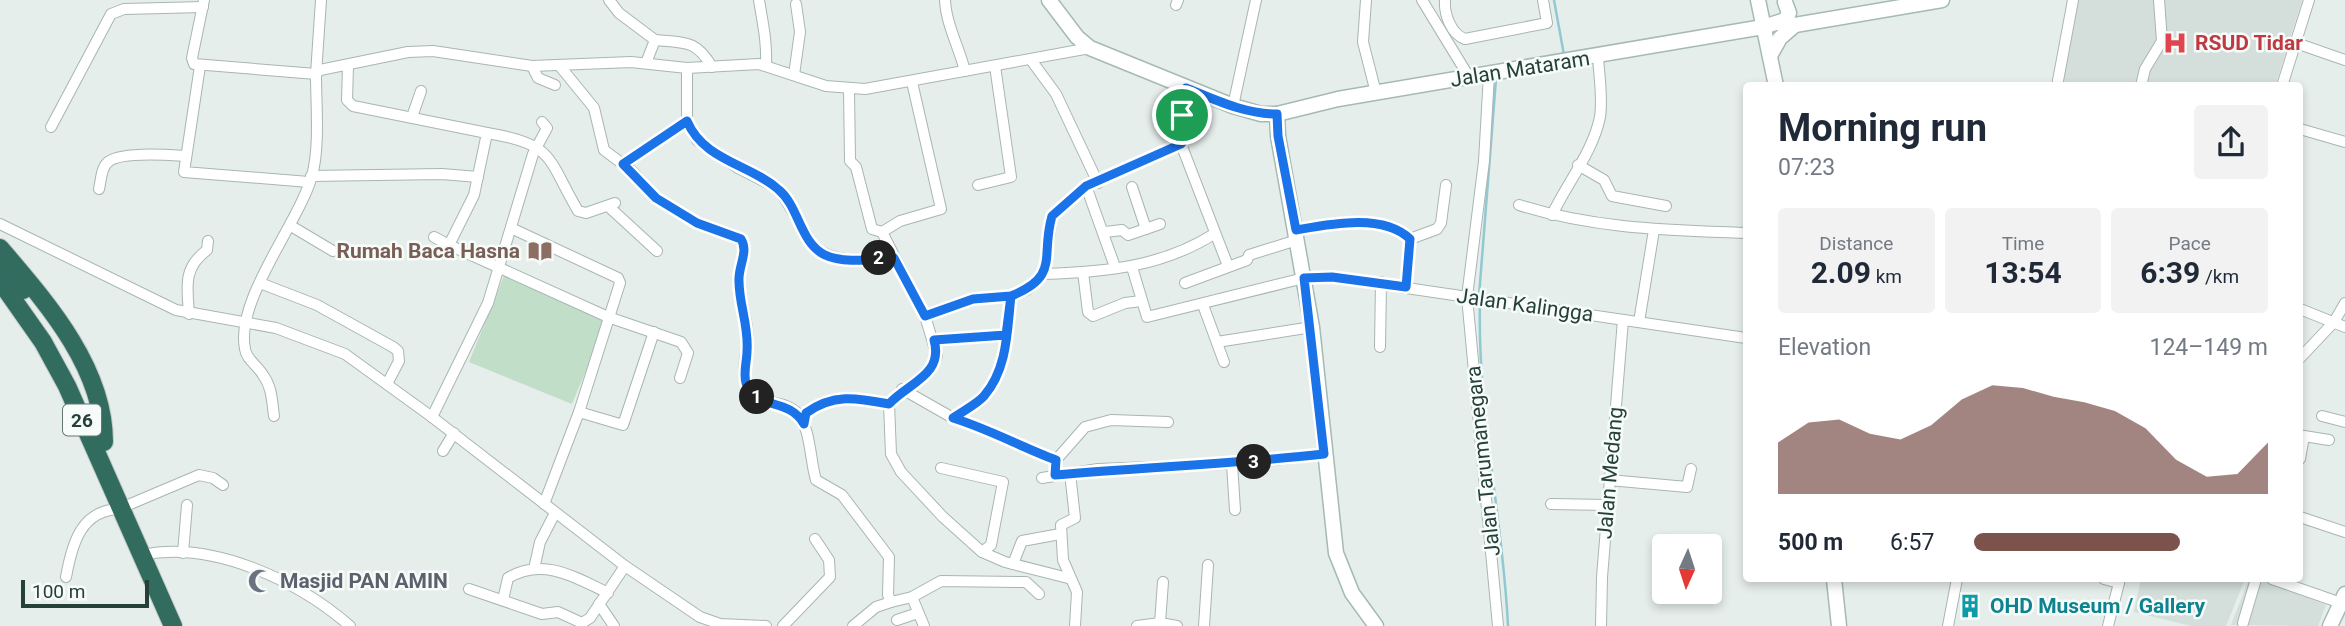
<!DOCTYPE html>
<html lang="en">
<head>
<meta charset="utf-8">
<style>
  :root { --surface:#fff; --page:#f2f2f3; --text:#1f2937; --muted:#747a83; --accent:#7c524c }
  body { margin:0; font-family:Roboto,sans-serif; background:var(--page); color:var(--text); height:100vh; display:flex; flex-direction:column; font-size:26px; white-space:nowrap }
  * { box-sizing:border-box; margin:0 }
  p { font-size:23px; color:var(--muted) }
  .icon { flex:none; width:38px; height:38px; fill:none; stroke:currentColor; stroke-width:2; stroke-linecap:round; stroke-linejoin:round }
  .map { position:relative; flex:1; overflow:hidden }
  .sheet { position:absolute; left:1743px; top:82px; width:560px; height:500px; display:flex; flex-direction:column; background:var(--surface); border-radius:7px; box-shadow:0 4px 10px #0003 }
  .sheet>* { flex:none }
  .needle { width:46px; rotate:183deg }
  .tools { position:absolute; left:1652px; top:534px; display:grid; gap:14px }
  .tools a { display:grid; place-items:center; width:70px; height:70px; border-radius:7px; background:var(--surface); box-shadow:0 4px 10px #0003; font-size:35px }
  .scale { position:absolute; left:21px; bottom:18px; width:128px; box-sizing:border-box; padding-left:7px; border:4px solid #254039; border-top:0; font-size:19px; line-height:24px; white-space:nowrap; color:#254039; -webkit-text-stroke:5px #f7fbf9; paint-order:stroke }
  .pin { position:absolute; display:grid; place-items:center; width:60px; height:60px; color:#fff; margin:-30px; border:4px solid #fff; border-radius:50%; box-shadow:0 2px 7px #0007 }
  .km { position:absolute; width:35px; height:35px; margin:-18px; border-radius:50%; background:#222; color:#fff; font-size:19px; line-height:35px; text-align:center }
  .round { display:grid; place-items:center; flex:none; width:74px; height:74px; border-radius:7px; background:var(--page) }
  .overview { display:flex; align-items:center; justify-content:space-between; height:119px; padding:0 35px }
  h1 { font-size:38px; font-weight:700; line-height:52px }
  .figures { display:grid; grid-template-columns:repeat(3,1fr); gap:10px; height:119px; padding:7px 35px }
  .figures div { display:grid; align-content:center; border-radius:7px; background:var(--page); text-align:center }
  .figures b { font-size:30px; font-weight:700 }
  .figures small { font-size:19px; font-weight:400 }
  .figures p { font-size:19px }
  .chart { height:196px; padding:14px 35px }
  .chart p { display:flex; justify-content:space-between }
  .chart svg { width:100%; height:126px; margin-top:7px; fill:var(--accent); opacity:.7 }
  ul { padding:0 35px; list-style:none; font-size:23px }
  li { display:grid; grid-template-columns:112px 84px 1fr; align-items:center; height:52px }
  li i { height:18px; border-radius:9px; background:var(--accent) }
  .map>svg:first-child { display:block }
  .built { fill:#d4deda }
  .green { fill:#c0dec8 }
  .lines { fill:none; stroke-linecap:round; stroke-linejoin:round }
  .stream { stroke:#91c8d1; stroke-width:2.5 }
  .street-casing { stroke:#a8b6b2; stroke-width:12 }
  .secondary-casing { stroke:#a5bab2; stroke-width:17 }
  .highway-casing { stroke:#c2cac8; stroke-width:20 }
  .street { stroke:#fff; stroke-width:10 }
  .secondary { stroke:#fff; stroke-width:14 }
  .highway { stroke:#326c5f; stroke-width:18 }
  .route-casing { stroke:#fff; stroke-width:14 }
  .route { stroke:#1a73e8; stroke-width:9 }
  .labels { text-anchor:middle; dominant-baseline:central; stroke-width:5; stroke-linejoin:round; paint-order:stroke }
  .shield { fill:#f7fbf9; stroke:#647873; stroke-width:2 }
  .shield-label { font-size:19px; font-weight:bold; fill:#254039 }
  .health-label { font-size:21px; font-weight:bold; fill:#be3a42; stroke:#f7fbf9; text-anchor:start }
  .street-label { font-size:21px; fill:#254039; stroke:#f7fbf9 }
  .education-label { font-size:21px; font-weight:bold; fill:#785e54; stroke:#f7fbf9; text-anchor:end }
  .worship-label { font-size:21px; font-weight:bold; fill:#5b616d; stroke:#f7fbf9; text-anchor:start }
  .culture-label { font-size:21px; font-weight:bold; fill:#0d838f; stroke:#f7fbf9; text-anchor:start }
</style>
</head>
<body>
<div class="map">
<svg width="2345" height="626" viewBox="0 0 2345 626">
  <rect width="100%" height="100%" fill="#e6eeeb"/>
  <g class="built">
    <path d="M2070 0H2302L2275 86H2054Z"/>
    <path d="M2141 579H2245L2226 626H2191L2134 612Z"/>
    <path d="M2249 579H2262L2326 605 2318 626 2231 625Z"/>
  </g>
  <path class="green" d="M504 276 608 318 572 404 469 362Z"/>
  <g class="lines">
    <g class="stream">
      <path d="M1554 0 1564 55"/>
      <path d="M1479 296 1496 79 1500 78"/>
      <path d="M1480 302C1477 413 1503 517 1508 626"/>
    </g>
    <g class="street-casing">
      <g id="street">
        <path d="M204 0 192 58 194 64 316 74 321 0"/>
        <path d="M609 0 619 13 655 40 646 63"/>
        <path d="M759 0C763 25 767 41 766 66"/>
        <path d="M945 0C946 24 959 47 965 71"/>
        <path d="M1366 0 1363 42 1376 93"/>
        <path d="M1422 0 1469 77"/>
        <path d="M1445 0C1444 14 1451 34 1465 39L1547 23 1543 0"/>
        <path d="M1176 5 1178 0"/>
        <path d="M655 40C684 43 696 39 712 67"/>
        <path d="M2296 43 2345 60"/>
        <path d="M1031 60 1056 94 1098 183"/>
        <path d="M559 65 594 108 604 150 632 171 655 198 697 223 741 239C749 253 738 266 739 280 739 297 745 312 747 328 750 345 741 365 745 382 752 409 783 397 797 413 811 428 810 461 816 480L842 495 889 557 888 595 891 602 912 597 941 581 1026 582 1039 594"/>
        <path d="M200 66 184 172 309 182"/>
        <path d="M348 66 347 100 353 106 487 133 474 195 449 245 608 317 681 342 688 353 680 378"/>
        <path d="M532 66 538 78 555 85"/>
        <path d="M687 68V121L697 140 738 168 779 189 814 247C837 265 867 259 894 258"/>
        <path d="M1489 74 1484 161 1467 297 1498 626"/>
        <path d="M794 75 800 32 796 4"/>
        <path d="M912 82 941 209 900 221 882 232 925 316 973 299 1011 296 1027 290 1044 274 1052 216 1086 186 1181 144 1228 266"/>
        <path d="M2057 86 2073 0"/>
        <path d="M2141 86 2145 69 2162 41 2159 0"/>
        <path d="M2282 86 2309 0"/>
        <path d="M849 90 850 161 856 167 872 229 882 232"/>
        <path d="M1233 106 1256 0"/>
        <path d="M412 117 421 91"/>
        <path d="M51 127 111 14 124 9 203 7"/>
        <path d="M2300 129 2345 142"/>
        <path d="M487 133C555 144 547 158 578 211L586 213 615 203"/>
        <path d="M1181 144 1188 134 1181 111 1186 88"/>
        <path d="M623 164 687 121"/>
        <path d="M1578 165 1604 180 1612 196 1666 206"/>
        <path d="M311 176 442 174 478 177"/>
        <path d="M978 185 1011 177 995 66"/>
        <path d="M1086 186 1115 267"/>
        <path d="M1132 187 1146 229"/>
        <path d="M99 189C101 181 101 169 107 163 118 151 169 155 185 156"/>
        <path d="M1519 205C1594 229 1669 230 1746 233"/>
        <path d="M608 206 657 251"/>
        <path d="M1552 215C1567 183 1593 152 1600 117 1603 97 1599 76 1598 56"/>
        <path d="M0 224 176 310 276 328 345 354 432 417 625 566 700 617 720 624 766 626"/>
        <path d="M291 226 333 251"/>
        <path d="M511 228 618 278 620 283 579 412 544 504"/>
        <path d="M1296 231C1330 224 1383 213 1410 239"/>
        <path d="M1105 232 1122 230 1128 235 1160 224"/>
        <path d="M434 237 449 245"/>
        <path d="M1132 267 1147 317 1304 278 1332 277 1746 338"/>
        <path d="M1083 272 1088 312 1093 316 1125 303 1141 301"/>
        <path d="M1044 274C1105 272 1162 267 1214 234"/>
        <path d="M260 283 317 305 393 347 398 351 399 361 387 384"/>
        <path d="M1185 283 1247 260 1249 255 1297 240"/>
        <path d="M1406 287 1410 239 1437 229 1441 223 1446 185"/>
        <path d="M1203 305 1224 362"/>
        <path d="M2300 309 2345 327"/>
        <path d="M189 314C187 286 183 268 207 250L208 241"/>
        <path d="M925 316 937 356C925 382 907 384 889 404L891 454 901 472 943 517 982 552 1005 562 1068 578"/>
        <path d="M1639 322 1654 230"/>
        <path d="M934 340 1006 336"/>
        <path d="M1217 342 1312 327"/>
        <path d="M1380 347 1381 282"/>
        <path d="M2300 358 2334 322 2345 303"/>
        <path d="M902 389 953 418C963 411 977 404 984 396 1008 368 1007 330 1011 296"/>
        <path d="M579 412 623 425 654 332"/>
        <path d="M274 416C272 401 272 387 263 375 258 366 246 359 245 349 235 300 298 224 312 176 320 145 316 107 316 74L320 70 408 52 433 51 532 66 631 62 687 68 759 64 826 86 865 89 1090 48"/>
        <path d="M2322 416 2345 422"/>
        <path d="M432 417 488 303 533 154 547 128 542 122"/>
        <path d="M953 418C989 429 1021 446 1056 460L1055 464"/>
        <path d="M804 424 806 413C834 393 857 398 889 404"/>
        <path d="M2300 435 2304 436 2300 459"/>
        <path d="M2304 436 2329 440"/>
        <path d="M443 451 454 433"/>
        <path d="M1056 460 1085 427 1111 420 1168 422"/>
        <path d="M1232 464 1235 510"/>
        <path d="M941 468 1003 482 991 545 982 552"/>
        <path d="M1070 473 1075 518 1061 525 1063 560 1077 592 1075 626"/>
        <path d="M1042 478 1098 469 1250 463 1324 454"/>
        <path d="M1609 480 1687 487 1691 469"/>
        <path d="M1551 504 1607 505"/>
        <path d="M128 505 199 475 213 478 223 485"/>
        <path d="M2300 517 2345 532"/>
        <path d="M183 553 187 505"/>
        <path d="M142 555C213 540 298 581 350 626"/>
        <path d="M1013 564 1022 541 1060 534"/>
        <path d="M534 569 540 542 555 513"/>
        <path d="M66 577C72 544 81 509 121 509"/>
        <path d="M2104 579 2119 583"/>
        <path d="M2272 579 2341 603"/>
        <path d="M469 589 542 614 558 612 582 623 590 618 625 566"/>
        <path d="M912 597 924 626"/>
        <path d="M503 600 508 578C543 557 575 577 608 593"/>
        <path d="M599 604 614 626"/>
        <path d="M897 620 918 613"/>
        <path d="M1160 623 1163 582"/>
        <path d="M2243 623 2256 579"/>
        <path d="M783 626 830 577 829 560 815 539"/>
        <path d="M853 626 876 607 891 602"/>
        <path d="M1137 626 1160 623 1177 626"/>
        <path d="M1204 626 1208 565"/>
        <path d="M1601 626 1602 577 1623 320"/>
        <path d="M1948 626 1957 579"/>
        <path d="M2108 626 2120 579"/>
      </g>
    </g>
    <g class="secondary-casing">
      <g id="secondary">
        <path d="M1049 0 1077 37 1090 48 1233 106 1261 114H1277L1338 99 1763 27 1785 20 1789 13 1785 2"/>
        <path d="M1758 0 1776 86"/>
        <path d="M1778 23 1795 25 1942 0"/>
        <path d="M1771 54 1780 38 1795 25"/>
        <path d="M1277 114 1278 136 1312 327 1336 553 1352 593 1376 626"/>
        <path d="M1834 579 1839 626"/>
        <path d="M2330 626 2345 594"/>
      </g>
    </g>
    <g class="highway-casing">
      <g id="highway">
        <path d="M0 248C46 302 104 367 104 442"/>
        <path d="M0 262 23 290"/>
        <path d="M0 281 43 342 67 386 173 626"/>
      </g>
    </g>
    <use href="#street" class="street"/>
    <use href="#secondary" class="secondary"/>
    <use href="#highway" class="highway"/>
  </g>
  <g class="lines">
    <g class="route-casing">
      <path id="route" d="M1182 115 1188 134 1181 144 1086 186 1052 216C1040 257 1061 276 1011 296L1006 335 934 340C944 375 908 383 889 404 857 398 834 393 806 413L804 424C788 396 754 411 746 383 743 373 747 361 747 351 749 326 739 305 739 281 738 266 749 252 741 239L697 223 656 198 623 164 687 121C704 161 750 164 779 190 799 207 800 243 825 255 844 264 873 259 894 258L925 316 973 299 1011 296C1007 330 1008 368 984 396 977 404 963 411 953 418 989 429 1021 447 1056 460L1055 475C1144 467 1234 464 1324 454L1304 278 1332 277 1406 287 1410 239C1383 213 1330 224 1296 230L1278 136 1277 114C1245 114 1216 100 1186 88L1182 115"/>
    </g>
    <use href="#route" class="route"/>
  </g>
  <defs>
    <g id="hospital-bare" transform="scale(1.89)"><path d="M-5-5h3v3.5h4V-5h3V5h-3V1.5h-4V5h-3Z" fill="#e0444e" stroke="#f7fbf9" stroke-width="2.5" paint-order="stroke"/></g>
    <g id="library-bare" transform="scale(1.89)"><path d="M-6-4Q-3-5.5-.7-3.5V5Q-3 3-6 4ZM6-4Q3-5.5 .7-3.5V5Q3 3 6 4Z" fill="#8d6e63" stroke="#f7fbf9" stroke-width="2.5" paint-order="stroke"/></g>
    <g id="mosque-bare" transform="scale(1.89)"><path d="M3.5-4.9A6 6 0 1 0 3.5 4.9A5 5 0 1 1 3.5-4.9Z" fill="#6b7280" stroke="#f7fbf9" stroke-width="2.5" paint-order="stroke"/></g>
    <g id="building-bare" transform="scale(1.89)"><path d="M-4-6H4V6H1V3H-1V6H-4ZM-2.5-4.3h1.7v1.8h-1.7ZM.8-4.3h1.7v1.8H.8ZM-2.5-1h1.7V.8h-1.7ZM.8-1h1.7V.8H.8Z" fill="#0f9aa8" stroke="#f7fbf9" stroke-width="2.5" paint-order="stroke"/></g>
  </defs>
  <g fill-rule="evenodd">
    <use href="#hospital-bare" x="2175" y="43"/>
    <use href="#library-bare" x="540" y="251"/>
    <use href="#mosque-bare" x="260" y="581"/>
    <use href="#building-bare" x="1970" y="606"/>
  </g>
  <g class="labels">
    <rect class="shield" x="63" y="404.5" width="38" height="31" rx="5"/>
    <g class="shield-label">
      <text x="82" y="420">26</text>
    </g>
    <g class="health-label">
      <text x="2195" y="43">RSUD Tidar</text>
    </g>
    <g class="street-label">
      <text transform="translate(1520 69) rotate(-9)">Jalan Mataram</text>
      <text transform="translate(1525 305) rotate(8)">Jalan Kalingga</text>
      <text transform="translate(1483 461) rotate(-96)">Jalan Tarumanegara</text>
      <text transform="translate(1610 473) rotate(-85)">Jalan Medang</text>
    </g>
    <g class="education-label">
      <text x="520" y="251">Rumah Baca Hasna</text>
    </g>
    <g class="worship-label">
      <text x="280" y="581">Masjid PAN AMIN</text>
    </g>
    <g class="culture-label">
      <text x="1990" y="606">OHD Museum / Gallery</text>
    </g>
  </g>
</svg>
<div class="tools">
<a><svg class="needle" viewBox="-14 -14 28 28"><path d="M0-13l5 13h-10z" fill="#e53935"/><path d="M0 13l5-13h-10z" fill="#747a83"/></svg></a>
</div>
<div class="scale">100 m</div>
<div class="pin" style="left:1182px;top:115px;background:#1e9e55"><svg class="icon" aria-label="arrive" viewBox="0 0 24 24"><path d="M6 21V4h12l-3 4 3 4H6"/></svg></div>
<b class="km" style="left:757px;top:397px">1</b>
<b class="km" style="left:879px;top:258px">2</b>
<b class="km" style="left:1254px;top:462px">3</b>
<section class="sheet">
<div class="overview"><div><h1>Morning run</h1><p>07:23</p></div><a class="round"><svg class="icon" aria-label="share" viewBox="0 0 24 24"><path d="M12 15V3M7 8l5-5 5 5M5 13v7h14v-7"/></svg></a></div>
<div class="figures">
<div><p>Distance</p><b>2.09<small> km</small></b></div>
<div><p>Time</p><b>13:54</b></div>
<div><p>Pace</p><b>6:39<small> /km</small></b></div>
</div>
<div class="chart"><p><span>Elevation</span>124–149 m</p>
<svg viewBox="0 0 160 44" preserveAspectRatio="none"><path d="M0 44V26L10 19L20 18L30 23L40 25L50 20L60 11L70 6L80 7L90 10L100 12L110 15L120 21L130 32L140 38L150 37L160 26V44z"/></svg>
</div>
<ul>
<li><b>500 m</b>6:57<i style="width:70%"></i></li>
</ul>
</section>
</div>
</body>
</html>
